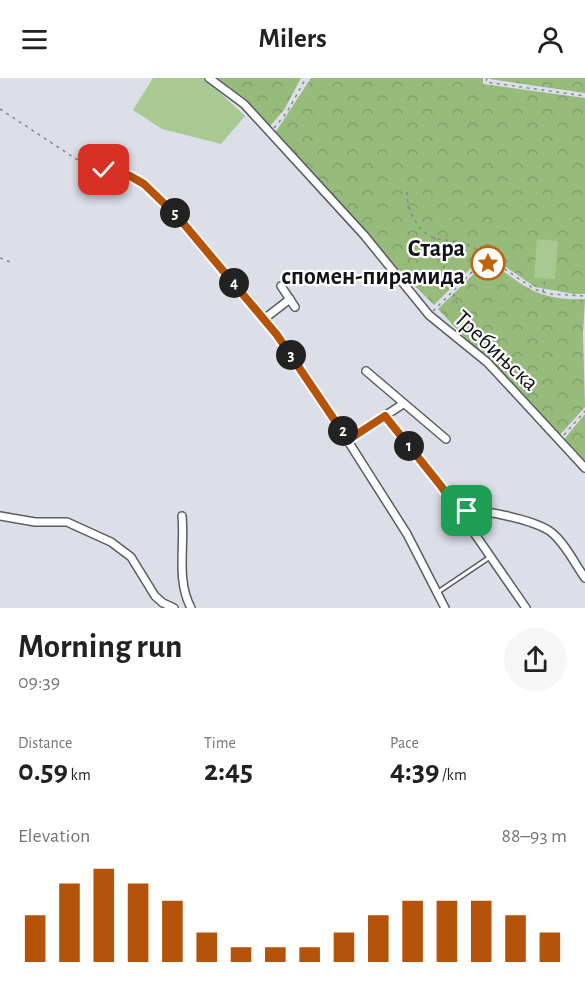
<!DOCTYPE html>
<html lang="en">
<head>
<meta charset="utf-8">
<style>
  :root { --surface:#fff; --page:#f6f6f6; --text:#222; --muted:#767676; --accent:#b45309 }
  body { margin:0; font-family:"Alegreya Sans",sans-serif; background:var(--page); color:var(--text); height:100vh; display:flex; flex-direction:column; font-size:22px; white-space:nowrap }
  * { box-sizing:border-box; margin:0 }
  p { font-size:20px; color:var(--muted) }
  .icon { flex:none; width:33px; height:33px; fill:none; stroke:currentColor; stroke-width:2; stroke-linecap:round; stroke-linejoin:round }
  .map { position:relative; height:530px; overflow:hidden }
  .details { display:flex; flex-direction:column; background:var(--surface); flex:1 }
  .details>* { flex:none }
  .pin { position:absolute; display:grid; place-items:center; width:51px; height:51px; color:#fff; margin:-26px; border-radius:12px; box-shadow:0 3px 9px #0006 }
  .km { position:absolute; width:30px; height:30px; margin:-15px; border-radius:50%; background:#222; color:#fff; font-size:16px; line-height:30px; text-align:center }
  .round { display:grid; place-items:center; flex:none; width:63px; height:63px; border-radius:32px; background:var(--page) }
  .head { display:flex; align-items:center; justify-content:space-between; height:102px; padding:0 18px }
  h1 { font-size:33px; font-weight:700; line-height:45px }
  .figures { display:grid; grid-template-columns:repeat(3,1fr); gap:9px; height:102px; padding:6px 18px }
  .figures div { display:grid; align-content:center }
  .figures b { font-size:30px; font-weight:700 }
  .figures small { font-size:16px; font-weight:400 }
  .figures p { font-size:16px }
  .chart { height:168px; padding:12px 18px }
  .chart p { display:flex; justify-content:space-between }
  .chart svg { width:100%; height:108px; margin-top:6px; stroke:var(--accent); stroke-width:6 }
  header { display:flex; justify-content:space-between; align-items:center; height:78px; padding:0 18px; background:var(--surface); font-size:27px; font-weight:700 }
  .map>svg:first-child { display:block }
  .forest { fill:url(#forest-crowns) }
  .pitch { fill:#a9c993 }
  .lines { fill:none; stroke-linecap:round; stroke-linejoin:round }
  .lane-casing { stroke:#5a5c64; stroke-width:6 }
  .street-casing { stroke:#5a5c64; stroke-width:10 }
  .path { stroke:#85878e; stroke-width:1.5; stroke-dasharray:3 4.5; stroke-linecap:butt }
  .lane { stroke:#fff; stroke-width:3 }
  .street { stroke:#fff; stroke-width:7 }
  .route-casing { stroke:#fff; stroke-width:12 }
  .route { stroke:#b45309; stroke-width:8 }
  .labels { text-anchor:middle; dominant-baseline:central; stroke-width:4.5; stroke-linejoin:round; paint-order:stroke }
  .poi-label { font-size:24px; font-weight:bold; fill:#131418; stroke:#fff; text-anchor:end }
  .street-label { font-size:24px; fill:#131418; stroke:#fff }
</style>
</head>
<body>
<header><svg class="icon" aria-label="menu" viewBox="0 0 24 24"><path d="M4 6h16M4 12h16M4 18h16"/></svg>Milers<svg class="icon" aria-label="person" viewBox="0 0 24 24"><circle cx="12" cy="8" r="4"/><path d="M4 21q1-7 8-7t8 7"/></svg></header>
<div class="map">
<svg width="585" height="530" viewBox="0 0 585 530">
  <defs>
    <pattern id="forest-crowns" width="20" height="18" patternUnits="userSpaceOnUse" patternTransform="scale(1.5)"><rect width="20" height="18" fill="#96bb7b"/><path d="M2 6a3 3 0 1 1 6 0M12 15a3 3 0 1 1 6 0" fill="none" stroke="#80a06a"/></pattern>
  </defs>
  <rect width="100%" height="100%" fill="#dcdee8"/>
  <g class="forest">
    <path d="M217 0H301L284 32 270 48 246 21Z"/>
    <path d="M311 0H483V6L585 20V216H574L535 209 486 175 434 227 376 169 275 55Z"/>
    <path d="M490 0H585V15L490 1Z"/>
    <path d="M488 182C524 208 538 223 585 221L583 255 585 329 558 359 438 231Z"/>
    <path d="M585 336V390L562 364Z"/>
  </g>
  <g class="pitch">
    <path d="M153 0H204L245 38 221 66 162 51 133 32Z"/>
    <path d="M537 161 558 163 555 201 534 200Z"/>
  </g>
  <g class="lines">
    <g class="lane-casing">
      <path id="lane" d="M438 514 490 479"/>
    </g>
    <g class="street-casing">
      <g id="street">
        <path d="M209 0 244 26 364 157 429 237 488 285 585 390"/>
        <path d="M203 170 248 221 277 257 327 330 407 456 445 530"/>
        <path d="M281 208 295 229"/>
        <path d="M264 241 290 221"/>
        <path d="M366 293 446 361"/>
        <path d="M385 338 450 420 526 530"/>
        <path d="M348 362 403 326"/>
        <path d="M460 435C477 428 536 443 551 454 565 465 575 486 585 500"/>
        <path d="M0 438 35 444H67L111 464 131 479 155 518 163 525 174 530"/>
        <path d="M182 438C185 469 176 502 191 530"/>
      </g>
    </g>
    <g class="path">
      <path d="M487 0 486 4 585 18"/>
      <path d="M0 31 76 81 94 88 130 98 143 106 178 139 199 166"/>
      <path d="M274 50 287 34 306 0"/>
      <path d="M407 114C406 130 417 153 434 160 444 163 456 162 466 166 474 169 480 174 486 178"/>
      <path d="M434 159C446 196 458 233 477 267"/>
      <path d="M0 180 13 185"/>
      <path d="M543 214 545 200"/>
      <path d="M433 233 487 179 534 211 550 216 585 218"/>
      <path d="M564 357 585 333"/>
    </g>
    <use href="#lane" class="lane"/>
    <use href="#street" class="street"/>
  </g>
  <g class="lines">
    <g class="route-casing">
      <path id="route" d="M104 92 130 98 144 106 178 139 277 257 348 362 385 338 441 408 460 435 467 433"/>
    </g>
    <use href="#route" class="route"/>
  </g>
  <defs>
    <g id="sight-ring" transform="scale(1.725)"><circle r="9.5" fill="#fff" stroke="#bf640c" stroke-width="1.5"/><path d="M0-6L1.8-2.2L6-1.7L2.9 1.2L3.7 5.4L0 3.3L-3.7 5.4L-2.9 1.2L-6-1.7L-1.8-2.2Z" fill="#bf640c"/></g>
  </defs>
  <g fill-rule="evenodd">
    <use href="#sight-ring" x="488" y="185"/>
  </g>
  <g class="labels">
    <g class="poi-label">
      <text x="465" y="171">Стара<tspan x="465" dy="28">спомен-пирамида</tspan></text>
    </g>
    <g class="street-label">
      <text transform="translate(496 273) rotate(43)">Требињска</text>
    </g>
  </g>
</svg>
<div class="pin" style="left:467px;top:433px;background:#1e9e55"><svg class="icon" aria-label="arrive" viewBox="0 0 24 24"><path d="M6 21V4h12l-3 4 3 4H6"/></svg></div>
<div class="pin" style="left:104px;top:92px;background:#d93025"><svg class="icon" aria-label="check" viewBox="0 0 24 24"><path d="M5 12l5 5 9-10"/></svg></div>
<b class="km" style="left:409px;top:368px">1</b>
<b class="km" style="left:343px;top:353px">2</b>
<b class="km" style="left:291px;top:277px">3</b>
<b class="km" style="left:234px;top:205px">4</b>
<b class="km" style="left:175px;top:135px">5</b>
</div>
<section class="details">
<div class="head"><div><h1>Morning run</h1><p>09:39</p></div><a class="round"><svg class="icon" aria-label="share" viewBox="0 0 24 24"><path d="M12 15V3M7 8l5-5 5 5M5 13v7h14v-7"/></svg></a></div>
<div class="figures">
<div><p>Distance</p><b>0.59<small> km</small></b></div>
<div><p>Time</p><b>2:45</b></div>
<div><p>Pace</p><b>4:39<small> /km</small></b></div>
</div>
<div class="chart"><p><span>Elevation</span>88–93 m</p>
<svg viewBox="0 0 160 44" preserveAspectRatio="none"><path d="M5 44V25M15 44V12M25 44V6M35 44V12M45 44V19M55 44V32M65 44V38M75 44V38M85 44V38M95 44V32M105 44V25M115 44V19M125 44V19M135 44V19M145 44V25M155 44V32"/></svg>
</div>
</section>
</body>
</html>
